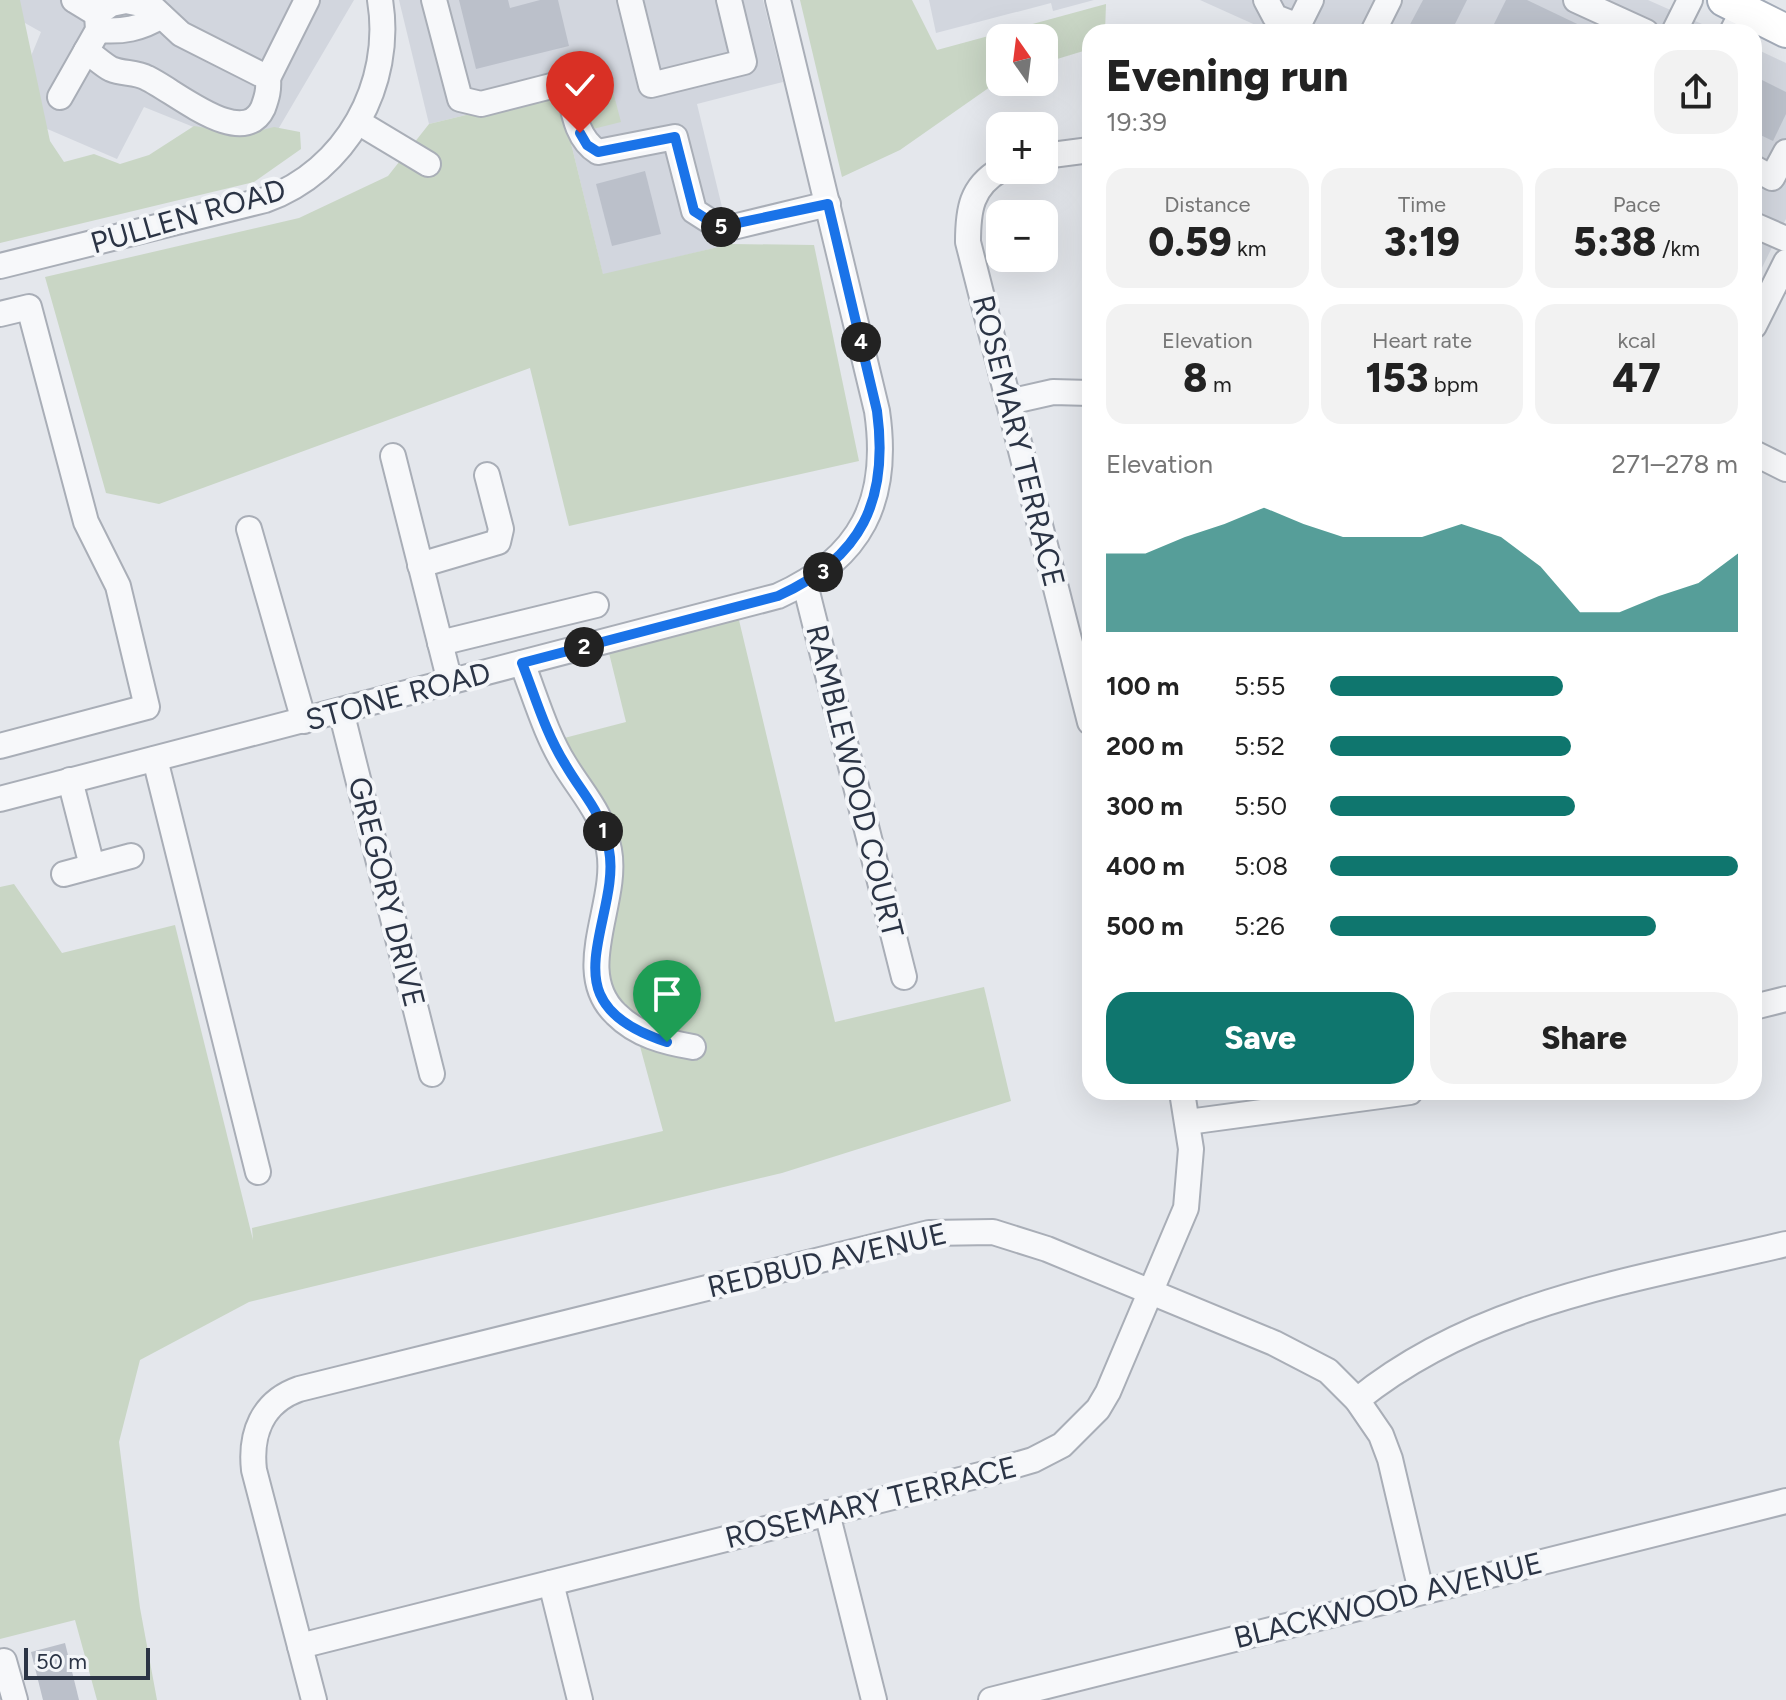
<!DOCTYPE html>
<html lang="en">
<head>
<meta charset="utf-8">
<style>
  :root { --surface:#fff; --page:#f2f2f2; --text:#222; --muted:#767676; --accent:#0f766e }
  body { margin:0; font-family:Figtree,sans-serif; background:var(--page); color:var(--text); height:100vh; display:flex; flex-direction:column; font-size:30px; white-space:nowrap }
  * { box-sizing:border-box; margin:0 }
  p { font-size:26px; color:var(--muted) }
  .icon { flex:none; width:44px; height:44px; fill:none; stroke:currentColor; stroke-width:2; stroke-linecap:round; stroke-linejoin:round }
  .map { position:relative; flex:1; overflow:hidden }
  .drawer { position:absolute; left:1082px; top:24px; width:680px; height:1076px; display:flex; flex-direction:column; background:var(--surface); border-radius:24px; box-shadow:0 8px 32px #0002 }
  .drawer>* { flex:none }
  .needle { width:52px; rotate:346deg }
  .buttons { position:absolute; left:986px; top:24px; display:grid; gap:16px }
  .buttons a { display:grid; place-items:center; width:72px; height:72px; border-radius:16px; background:var(--surface); box-shadow:0 8px 32px #0002; font-size:40px }
  .scale { position:absolute; left:24px; bottom:20px; width:126px; box-sizing:border-box; padding-left:8px; border:4px solid #2b3445; border-top:0; font-size:22px; line-height:28px; white-space:nowrap; color:#2b3445; -webkit-text-stroke:6px #f4f6f9; paint-order:stroke }
  .pin { position:absolute; display:grid; place-items:center; width:68px; height:68px; color:#fff; margin:-82px -34px; border-radius:50% 50% 50% 0; rotate:-45deg; box-shadow:0 0 8px #0007 }
  .pin .icon { rotate:45deg }
  .km { position:absolute; width:40px; height:40px; margin:-20px; border-radius:50%; background:#222; color:#fff; font-size:22px; line-height:40px; text-align:center }
  .round { display:grid; place-items:center; flex:none; width:84px; height:84px; border-radius:24px; background:var(--page) }
  .head { display:flex; align-items:center; justify-content:space-between; height:136px; padding:0 24px }
  h1 { font-size:44px; font-weight:800; line-height:60px }
  .stats { display:grid; grid-template-columns:repeat(3,1fr); gap:12px; height:136px; padding:8px 24px }
  .stats div { display:grid; align-content:center; border-radius:20px; background:var(--page); text-align:center }
  .stats b { font-size:40px; font-weight:800 }
  .stats small { font-size:22px; font-weight:400 }
  .stats p { font-size:22px }
  .chart { height:224px; padding:16px 24px }
  .chart p { display:flex; justify-content:space-between }
  .chart svg { width:100%; height:144px; margin-top:8px; fill:var(--accent); opacity:.7 }
  .cta { display:flex; gap:16px; margin-top:auto; padding:16px 24px }
  .cta a { flex:1; height:92px; border-radius:24px; background:var(--accent); color:#fff; font-size:32px; font-weight:800; line-height:92px; text-align:center }
  .cta a+a { background:var(--page); color:var(--text) }
  ul { padding:0 24px; list-style:none; font-size:26px }
  li { display:grid; grid-template-columns:128px 96px 1fr; align-items:center; height:60px }
  li i { height:20px; border-radius:10px; background:var(--accent) }
  .map>svg:first-child { display:block }
  .built { fill:#d2d6de }
  .green { fill:#c9d6c5 }
  .building { fill:#bbc0ca }
  .lines { fill:none; stroke-linecap:round; stroke-linejoin:round }
  .minor-casing { stroke:#a9aeb7; stroke-width:28 }
  .major-casing { stroke:#a3abb8; stroke-width:36 }
  .minor { stroke:#f7f8fa; stroke-width:24 }
  .major { stroke:#fff; stroke-width:32 }
  .route-casing { stroke:#fff; stroke-width:16 }
  .route { stroke:#1a73e8; stroke-width:10 }
  .labels { text-anchor:middle; dominant-baseline:central; stroke-width:8; stroke-linejoin:round; paint-order:stroke }
  .street-label { font-size:30px; fill:#2b3445; stroke:#f4f6f9 }
</style>
</head>
<body>
<div class="map">
<svg width="1786" height="1700" viewBox="0 0 1786 1700">
  <rect width="100%" height="100%" fill="#e4e7ec"/>
  <g class="built">
    <path d="M0 0H354L263 155 144 107 117 159 8 112 41 32 0 9Z"/>
    <path d="M399 0H763L783 82 697 104 731 244 603 275 569 135 610 80 429 124Z"/>
    <path d="M929 0H1094L1053 11 1051 3 936 33Z"/>
    <path d="M1200 0H1648L1720 32H1271Z"/>
    <path d="M1754 48 1786 63V219L1754 284Z"/>
  </g>
  <g class="green">
    <path d="M0 0H20L50 141 64 162 94 154 120 164 149 155 194 126 246 134 274 127 300 132 301 149 254 182 0 243Z"/>
    <path d="M800 0H912L937 50 1106 4 1105 32H1090V49L1044 63V38H1000V80L900 150 842 177Z"/>
    <path d="M610 80 621 122 569 135 603 274 731 244 814 245 859 461 569 526 530 368 159 504 106 493 45 277 299 218 388 176 429 124Z"/>
    <path d="M738 616 835 1022 984 987 1011 1101 782 1173 249 1302 140 1360 119 1442 140 1608 157 1700H97L75 1620 0 1639V887L14 884 62 953 175 925 253 1240 252 1228 663 1131 638 1039 589 962 598 866 592 830 545 743 626 722 609 653Z"/>
  </g>
  <g class="building">
    <path d="M459 0H508L510 8 540 0H558L569 46 476 69Z"/>
    <path d="M1423 0H1467L1451 32H1406Z"/>
    <path d="M1506 0H1527L1594 32H1490Z"/>
    <path d="M1754 76 1786 92V114L1773 141 1754 132Z"/>
    <path d="M645 171 661 234 612 246 596 184Z"/>
    <path d="M65 1643 79 1700H43L31 1652Z"/>
  </g>
  <g class="lines">
    <g class="minor-casing">
      <g id="minor">
        <path d="M74 0 97 14"/>
        <path d="M434 0 460 99 481 104 567 82C573 107 575 138 598 152L675 137 694 211 719 227H733L828 204"/>
        <path d="M630 0 651 85 744 62 729 0"/>
        <path d="M1266 0 1275 17 1298 26 1311 0"/>
        <path d="M1576 0 1646 32"/>
        <path d="M98 30C122 32 141 29 161 16"/>
        <path d="M1373 32 1389 0"/>
        <path d="M1674 32 1690 0"/>
        <path d="M1732 32 1743 10"/>
        <path d="M86 51C94 56 103 65 111 69 123 74 136 72 147 78 175 91 243 151 263 108 267 97 269 90 268 78L181 34 151 6 126 1 111 4 97 14"/>
        <path d="M268 78 307 0"/>
        <path d="M60 97 98 30 97 14"/>
        <path d="M358 122 428 164"/>
        <path d="M1044 156 1090 150"/>
        <path d="M1754 168 1772 178 1786 152"/>
        <path d="M1000 170C971 187 968 210 968 242L1090 722"/>
        <path d="M1754 225 1786 239"/>
        <path d="M0 266 265 200C346 171 394 84 380 0"/>
        <path d="M0 314 29 307 86 522 118 586 147 707 0 746"/>
        <path d="M1754 326 1786 262"/>
        <path d="M1009 402 1053 392 1090 393"/>
        <path d="M1754 453 1786 469"/>
        <path d="M393 456 450 682"/>
        <path d="M249 529 304 721"/>
        <path d="M420 565 498 542 501 529 487 475"/>
        <path d="M805 584 904 977"/>
        <path d="M440 643 596 605"/>
        <path d="M522 663C535 696 546 735 565 765 584 796 602 812 609 850 619 903 571 971 616 1014 637 1035 664 1042 693 1047"/>
        <path d="M341 711 432 1074"/>
        <path d="M155 759 258 1172"/>
        <path d="M70 780 92 866"/>
        <path d="M0 799 778 596C862 558 890 500 877 411L778 0"/>
        <path d="M64 874 131 856"/>
        <path d="M1754 1007 1786 999"/>
        <path d="M1188 1122 1410 1092"/>
        <path d="M1357 1400C1479 1301 1637 1280 1786 1244"/>
        <path d="M827 1513 874 1700"/>
        <path d="M551 1583 580 1700"/>
        <path d="M300 1646 988 1473 1033 1460 1062 1445 1098 1409 1108 1392 1186 1208 1191 1149 1182 1092"/>
        <path d="M0 1662 4 1661 15 1700"/>
        <path d="M314 1700 254 1470C250 1434 262 1402 299 1389L929 1233 993 1232 1047 1249 1274 1343 1328 1371 1357 1400 1381 1435 1390 1459 1421 1591"/>
        <path d="M991 1700 1786 1501"/>
      </g>
    </g>
    <g class="major-casing">
      <path id="major" d="M1724 0 1786 31"/>
    </g>
    <use href="#minor" class="minor"/>
    <use href="#major" class="major"/>
  </g>
  <g class="lines">
    <g class="route-casing">
      <path id="route" d="M580 133 587 145 598 152 675 137 694 211 719 227 828 204 877 411C889 500 862 558 778 596L522 663C535 696 546 734 565 764 584 797 601 809 609 850 618 895 583 955 600 994 611 1020 642 1034 667 1042"/>
    </g>
    <use href="#route" class="route"/>
  </g>
  <g class="labels">
    <g class="street-label">
      <text transform="translate(188 216) rotate(-16)">PULLEN ROAD</text>
      <text transform="translate(1019 441) rotate(76)">ROSEMARY TERRACE</text>
      <text transform="translate(398 696) rotate(-15)">STONE ROAD</text>
      <text transform="translate(855 781) rotate(76)">RAMBLEWOOD COURT</text>
      <text transform="translate(387 892) rotate(76)">GREGORY DRIVE</text>
      <text transform="translate(827 1260) rotate(-13)">REDBUD AVENUE</text>
      <text transform="translate(871 1502) rotate(-14)">ROSEMARY TERRACE</text>
      <text transform="translate(1388 1600) rotate(-14)">BLACKWOOD AVENUE</text>
    </g>
  </g>
</svg>
<div class="buttons">
<a><svg class="needle" viewBox="-14 -14 28 28"><path d="M0-13l5 13h-10z" fill="#e53935"/><path d="M0 13l5-13h-10z" fill="#767676"/></svg></a>
<a>+</a>
<a>−</a>
</div>
<div class="scale">50 m</div>
<div class="pin" style="left:667px;top:1042px;background:#1e9e55"><svg class="icon" aria-label="arrive" viewBox="0 0 24 24"><path d="M6 21V4h12l-3 4 3 4H6"/></svg></div>
<div class="pin" style="left:580px;top:133px;background:#d93025"><svg class="icon" aria-label="check" viewBox="0 0 24 24"><path d="M5 12l5 5 9-10"/></svg></div>
<b class="km" style="left:603px;top:831px">1</b>
<b class="km" style="left:584px;top:647px">2</b>
<b class="km" style="left:823px;top:572px">3</b>
<b class="km" style="left:861px;top:342px">4</b>
<b class="km" style="left:721px;top:227px">5</b>
<section class="drawer">
<div class="head"><div><h1>Evening run</h1><p>19:39</p></div><a class="round"><svg class="icon" aria-label="share" viewBox="0 0 24 24"><path d="M12 15V3M7 8l5-5 5 5M5 13v7h14v-7"/></svg></a></div>
<div class="stats">
<div><p>Distance</p><b>0.59<small> km</small></b></div>
<div><p>Time</p><b>3:19</b></div>
<div><p>Pace</p><b>5:38<small> /km</small></b></div>
</div>
<div class="stats">
<div><p>Elevation</p><b>8<small> m</small></b></div>
<div><p>Heart rate</p><b>153<small> bpm</small></b></div>
<div><p>kcal</p><b>47</b></div>
</div>
<div class="chart"><p><span>Elevation</span>271–278 m</p>
<svg viewBox="0 0 160 44" preserveAspectRatio="none"><path d="M0 44V20L10 20L20 15L30 11L40 6L50 11L60 15L70 15L80 15L90 11L100 15L110 24L120 38L130 38L140 33L150 29L160 20V44z"/></svg>
</div>
<ul>
<li><b>100 m</b>5:55<i style="width:57%"></i></li>
<li><b>200 m</b>5:52<i style="width:59%"></i></li>
<li><b>300 m</b>5:50<i style="width:60%"></i></li>
<li><b>400 m</b>5:08<i style="width:100%"></i></li>
<li><b>500 m</b>5:26<i style="width:80%"></i></li>
</ul>
<div class="cta"><a>Save</a><a>Share</a></div>
</section>
</div>
</body>
</html>
